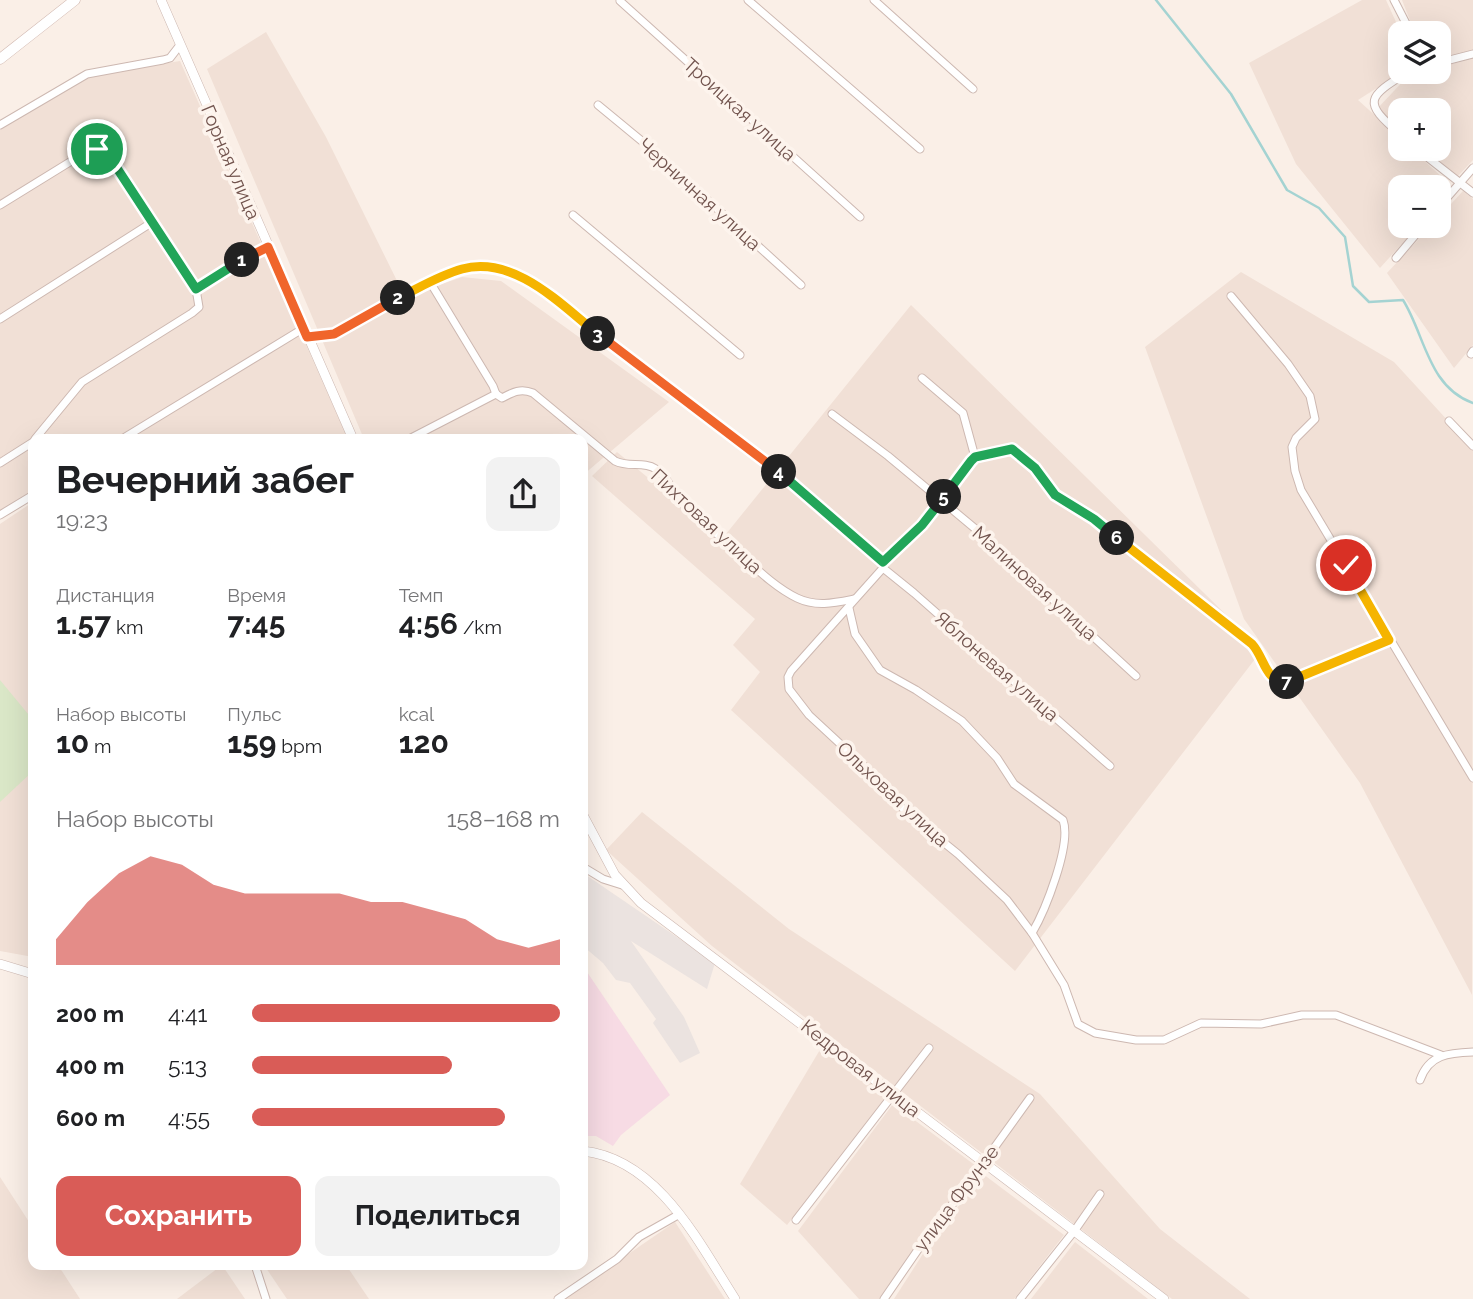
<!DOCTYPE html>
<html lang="ru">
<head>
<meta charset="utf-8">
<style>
  :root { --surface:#fff; --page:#f2f2f2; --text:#202124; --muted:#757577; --accent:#d95c57 }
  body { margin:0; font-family:Raleway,sans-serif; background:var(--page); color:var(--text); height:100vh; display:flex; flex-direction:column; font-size:26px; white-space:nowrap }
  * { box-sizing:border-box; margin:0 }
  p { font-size:23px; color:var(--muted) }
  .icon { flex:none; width:38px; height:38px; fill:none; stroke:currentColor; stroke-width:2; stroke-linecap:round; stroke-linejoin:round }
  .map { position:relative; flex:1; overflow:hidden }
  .details { position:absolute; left:28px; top:434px; width:560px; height:836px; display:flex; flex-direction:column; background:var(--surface); border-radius:14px; box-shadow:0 7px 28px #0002 }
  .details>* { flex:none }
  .buttons { position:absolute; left:1388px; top:21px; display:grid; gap:14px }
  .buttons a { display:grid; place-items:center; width:63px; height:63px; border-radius:14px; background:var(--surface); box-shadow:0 7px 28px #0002; font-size:35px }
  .pin { position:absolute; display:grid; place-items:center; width:60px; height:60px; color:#fff; margin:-30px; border:4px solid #fff; border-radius:50%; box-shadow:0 2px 7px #0007 }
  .km { position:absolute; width:35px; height:35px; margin:-18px; border-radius:50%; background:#222; color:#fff; font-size:19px; line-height:35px; text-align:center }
  .round { display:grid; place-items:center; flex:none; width:74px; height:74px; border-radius:14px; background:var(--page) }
  .overview { display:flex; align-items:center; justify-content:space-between; height:119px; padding:0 28px }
  h1 { font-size:38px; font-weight:700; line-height:52px }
  .figures { display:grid; grid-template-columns:repeat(3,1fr); gap:10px; height:119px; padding:7px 28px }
  .figures div { display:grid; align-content:center }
  .figures b { font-size:30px; font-weight:700 }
  .figures small { font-size:19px; font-weight:400 }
  .figures p { font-size:19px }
  .chart { height:196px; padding:14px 28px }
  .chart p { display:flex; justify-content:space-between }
  .chart svg { width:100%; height:126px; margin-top:7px; fill:var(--accent); opacity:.7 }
  .button { display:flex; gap:14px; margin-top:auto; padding:14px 28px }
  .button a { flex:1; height:80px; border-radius:14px; background:var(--accent); color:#fff; font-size:28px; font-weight:700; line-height:80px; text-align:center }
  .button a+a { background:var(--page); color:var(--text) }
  ul { padding:0 28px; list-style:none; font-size:23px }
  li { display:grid; grid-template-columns:112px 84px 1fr; align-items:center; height:52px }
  li i { height:18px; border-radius:9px; background:var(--accent) }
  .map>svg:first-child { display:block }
  .residential { fill:#f1e0d6 }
  .industrial { fill:#ebe3e0 }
  .medical { fill:#f7dbe4 }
  .green { fill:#dae7c7 }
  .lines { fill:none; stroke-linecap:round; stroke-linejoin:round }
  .stream { stroke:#a4d3d2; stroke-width:2.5 }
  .minor-casing { stroke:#cdb8b1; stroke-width:9 }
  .tertiary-casing { stroke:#cdb8b1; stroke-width:10 }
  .secondary-casing { stroke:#d0b7af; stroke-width:11 }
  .minor { stroke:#fff; stroke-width:7 }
  .tertiary { stroke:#fff; stroke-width:9 }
  .secondary { stroke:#fff; stroke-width:10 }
  .split-1-casing { stroke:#fff; stroke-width:14 }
  .split-2-casing { stroke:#fff; stroke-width:14 }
  .split-3-casing { stroke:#fff; stroke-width:14 }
  .split-4-casing { stroke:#fff; stroke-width:14 }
  .split-5-casing { stroke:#fff; stroke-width:14 }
  .split-6-casing { stroke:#fff; stroke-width:14 }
  .split-7-casing { stroke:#fff; stroke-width:14 }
  .split-8-casing { stroke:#fff; stroke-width:14 }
  .split-1 { stroke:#22a559; stroke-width:9 }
  .split-2 { stroke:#f0652b; stroke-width:9 }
  .split-3 { stroke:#f5b400; stroke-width:9 }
  .split-4 { stroke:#f0652b; stroke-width:9 }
  .split-5 { stroke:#22a559; stroke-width:9 }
  .split-6 { stroke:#22a559; stroke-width:9 }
  .split-7 { stroke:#f5b400; stroke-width:9 }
  .split-8 { stroke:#f5b400; stroke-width:9 }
  .labels { text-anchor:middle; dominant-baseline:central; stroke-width:7; stroke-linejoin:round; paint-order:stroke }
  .street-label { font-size:19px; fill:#72544e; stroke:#fdf4ed }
</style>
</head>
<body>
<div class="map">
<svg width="1473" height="1299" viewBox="0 0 1473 1299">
  <rect width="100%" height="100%" fill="#faefe7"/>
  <g class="residential">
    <path d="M1362 0H1386L1401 33 1400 72H1402L1358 100 1400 138V149H1411L1452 186 1439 202 1438 187H1400V226H1418L1380 268 1296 164 1249 63Z"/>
    <path d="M1402 0H1473V51L1439 60 1438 33H1415Z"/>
    <path d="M266 32 326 137 405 297 462 277 501 281 669 402 583 475V439H364L207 69Z"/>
    <path d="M1473 59V160L1457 177 1424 149H1438V110H1400V128L1377 109 1408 76 1422 72H1438L1439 67Z"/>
    <path d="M180 61 348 439H33V499L0 519V130L74 83 94 75Z"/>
    <path d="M1463 191 1473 199V345L1454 368 1387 273 1431 226H1438L1439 217Z"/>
    <path d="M1241 272 1394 362 1473 448 1472 995 1360 783 1244 619 1145 347Z"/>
    <path d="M911 305 1262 650 1015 971 731 710 760 672 733 645 755 619 592 476 617 452 722 539Z"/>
    <path d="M33 502V957L0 951V524Z"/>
    <path d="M642 812 789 929 1040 1094 1160 1229 1250 1299H1172L712 946 606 850Z"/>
    <path d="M824 1043 888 1097 787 1225 740 1184Z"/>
    <path d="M893 1104 976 1166 880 1299H859L798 1231Z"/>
    <path d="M983 1174 1064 1235 1014 1299H894L928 1246Z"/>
    <path d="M0 1177 33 1228V1265H58L80 1299H0Z"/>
    <path d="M675 1222 725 1299H563Z"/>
    <path d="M1075 1242 1148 1299H1031Z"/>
    <path d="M222 1265 245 1299H177Z"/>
    <path d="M264 1265H346L369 1299H287Z"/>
  </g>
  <path class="industrial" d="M583 873 715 963 707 989 631 941 684 1017 700 1053 680 1063 653 1023 656 1019 630 983 616 980 603 963 583 946Z"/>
  <path class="medical" d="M583 972H587L670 1095 621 1135 613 1146 596 1136H583Z"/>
  <path class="green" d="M0 680 33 720V771L0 802Z"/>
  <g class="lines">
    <path class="stream" d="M1156 0 1231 94 1287 190 1319 208 1345 237 1353 286 1369 302 1403 300C1425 335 1428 387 1473 403"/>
    <g class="minor-casing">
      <g id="minor">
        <path d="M748 0 920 149"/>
        <path d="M874 0 973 89"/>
        <path d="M1394 0 1411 33"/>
        <path d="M620 1 860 217"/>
        <path d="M1438 63 1473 54"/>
        <path d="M598 105 649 147 801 285"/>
        <path d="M0 125 87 74 163 60 170 58 180 45"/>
        <path d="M1400 134C1362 102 1367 97 1408 72"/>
        <path d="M1417 149 1473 193"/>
        <path d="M0 205 86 152 103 151 196 289 199 307 192 313 82 382 35 439"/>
        <path d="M1438 208 1473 168"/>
        <path d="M573 215 740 355"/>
        <path d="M1396 258 1423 226"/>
        <path d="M430 282 493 386 496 394"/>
        <path d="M196 289 243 259 268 247"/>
        <path d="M1231 296 1288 364 1310 396 1315 419 1296 438 1292 447 1295 471 1301 490 1473 778"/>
        <path d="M0 319 151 223"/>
        <path d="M307 337C333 337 345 328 367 315 418 286 462 254 522 276L779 472 883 562"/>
        <path d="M1471 354 1473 351"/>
        <path d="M922 378 963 413 975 457 1012 449 1035 468 1055 495 1094 519 1153 568 1252 644C1267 660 1264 688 1295 681L1389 641"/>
        <path d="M496 394 502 398C513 392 521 388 533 393L615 461C629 468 643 461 656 469 667 476 671 489 678 499 693 516 713 530 730 545 751 563 772 586 797 598 816 607 834 603 854 599"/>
        <path d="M832 414 888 456 978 531 1136 676"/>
        <path d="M1449 421 1473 446"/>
        <path d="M122 439 304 328"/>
        <path d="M409 439 496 394"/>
        <path d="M975 457 922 525 883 562V568L791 671 788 677 789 689 809 715 863 765 906 812 958 854 1007 900 1032 933 1064 985 1078 1024 1095 1033 1136 1040H1164L1201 1023 1261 1024 1302 1015H1336L1441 1055"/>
        <path d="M0 463 33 442"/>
        <path d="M0 515 33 495"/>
        <path d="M883 568 914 593 1110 766"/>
        <path d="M849 608 855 634 880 670 916 690 962 721 997 758 1014 784 1063 820C1072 844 1045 911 1032 933"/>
        <path d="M583 867 603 879 622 885"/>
        <path d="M1420 1080C1429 1054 1449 1053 1473 1052"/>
        <path d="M796 1220 929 1048"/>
        <path d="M255 1265 266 1299"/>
        <path d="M558 1299 617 1259 639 1237 678 1215"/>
        <path d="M884 1299 926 1238 966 1187 1030 1098"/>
        <path d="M1020 1299 1075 1230 1100 1194"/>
      </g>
    </g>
    <g class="tertiary-casing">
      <g id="tertiary">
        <path d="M161 0 353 439"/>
        <path d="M583 815 615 875 641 903 1164 1299"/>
        <path d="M0 964 33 974"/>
        <path d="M583 1151C658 1159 699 1243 735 1299"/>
      </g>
    </g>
    <g class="secondary-casing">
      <path id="secondary" d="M0 59 75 0"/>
    </g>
    <use href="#minor" class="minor"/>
    <use href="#tertiary" class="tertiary"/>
    <use href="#secondary" class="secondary"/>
  </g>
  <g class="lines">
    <g class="split-1-casing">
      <path id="split-1" d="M97 149 103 151 111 159 196 289 242 260"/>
    </g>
    <g class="split-2-casing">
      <path id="split-2" d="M242 260 268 247 307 337 334 334 398 298"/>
    </g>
    <g class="split-3-casing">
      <path id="split-3" d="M398 298C419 288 440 275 462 269 515 255 561 305 598 334"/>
    </g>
    <g class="split-4-casing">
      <path id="split-4" d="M598 334 779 472"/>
    </g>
    <g class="split-5-casing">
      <path id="split-5" d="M779 472 883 562 922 525 944 497"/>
    </g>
    <g class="split-6-casing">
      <path id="split-6" d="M944 497 971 461 975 457 1012 449 1035 468 1055 495 1094 519 1117 538"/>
    </g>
    <g class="split-7-casing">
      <path id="split-7" d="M1117 538 1252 644C1265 658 1264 681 1287 682"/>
    </g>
    <g class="split-8-casing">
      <path id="split-8" d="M1287 682 1389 640 1346 565"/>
    </g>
    <use href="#split-1" class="split-1"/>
    <use href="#split-2" class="split-2"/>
    <use href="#split-3" class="split-3"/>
    <use href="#split-4" class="split-4"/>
    <use href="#split-5" class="split-5"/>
    <use href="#split-6" class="split-6"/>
    <use href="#split-7" class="split-7"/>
    <use href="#split-8" class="split-8"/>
  </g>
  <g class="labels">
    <g class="street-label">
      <text transform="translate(740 109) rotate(42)">Троицкая улица</text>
      <text transform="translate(231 162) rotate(67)">Горная улица</text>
      <text transform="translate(700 194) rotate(42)">Черничная улица</text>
      <text transform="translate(707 521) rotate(43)">Пихтовая улица</text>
      <text transform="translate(1035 583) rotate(42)">Малиновая улица</text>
      <text transform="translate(997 666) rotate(41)">Яблоневая улица</text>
      <text transform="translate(893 794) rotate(43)">Ольховая улица</text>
      <text transform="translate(861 1068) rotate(38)">Кедровая улица</text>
      <text transform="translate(956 1198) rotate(-53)">улица Фрунзе</text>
    </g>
  </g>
</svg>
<div class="buttons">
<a><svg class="icon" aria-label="layers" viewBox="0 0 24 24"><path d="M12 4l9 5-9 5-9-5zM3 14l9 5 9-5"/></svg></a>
<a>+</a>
<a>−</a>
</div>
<div class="pin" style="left:97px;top:149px;background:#1e9e55"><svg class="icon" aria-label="arrive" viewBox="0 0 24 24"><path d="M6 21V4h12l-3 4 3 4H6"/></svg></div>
<div class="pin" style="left:1346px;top:565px;background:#d93025"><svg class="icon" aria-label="check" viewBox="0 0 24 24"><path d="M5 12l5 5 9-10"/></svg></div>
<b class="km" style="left:242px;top:260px">1</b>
<b class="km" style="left:398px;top:298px">2</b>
<b class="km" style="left:598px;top:334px">3</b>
<b class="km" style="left:779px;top:472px">4</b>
<b class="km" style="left:944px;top:497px">5</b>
<b class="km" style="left:1117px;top:538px">6</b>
<b class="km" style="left:1287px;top:682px">7</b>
<section class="details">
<div class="overview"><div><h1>Вечерний забег</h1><p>19:23</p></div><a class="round"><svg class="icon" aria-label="share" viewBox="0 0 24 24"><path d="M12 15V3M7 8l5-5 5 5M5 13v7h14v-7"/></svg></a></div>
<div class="figures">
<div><p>Дистанция</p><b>1.57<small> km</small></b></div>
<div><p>Время</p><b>7:45</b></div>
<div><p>Темп</p><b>4:56<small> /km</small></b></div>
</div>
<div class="figures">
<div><p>Набор высоты</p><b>10<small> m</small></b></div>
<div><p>Пульс</p><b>159<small> bpm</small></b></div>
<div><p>kcal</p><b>120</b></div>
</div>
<div class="chart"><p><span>Набор высоты</span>158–168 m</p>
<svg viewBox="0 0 160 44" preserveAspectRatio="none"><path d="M0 44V35L10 22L20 12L30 6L40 9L50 16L60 19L70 19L80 19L90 19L100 22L110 22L120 25L130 28L140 35L150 38L160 35V44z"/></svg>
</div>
<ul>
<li><b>200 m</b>4:41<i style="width:100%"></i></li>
<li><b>400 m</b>5:13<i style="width:65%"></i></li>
<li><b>600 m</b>4:55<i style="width:82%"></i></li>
</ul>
<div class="button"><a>Сохранить</a><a>Поделиться</a></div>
</section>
</div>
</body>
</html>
